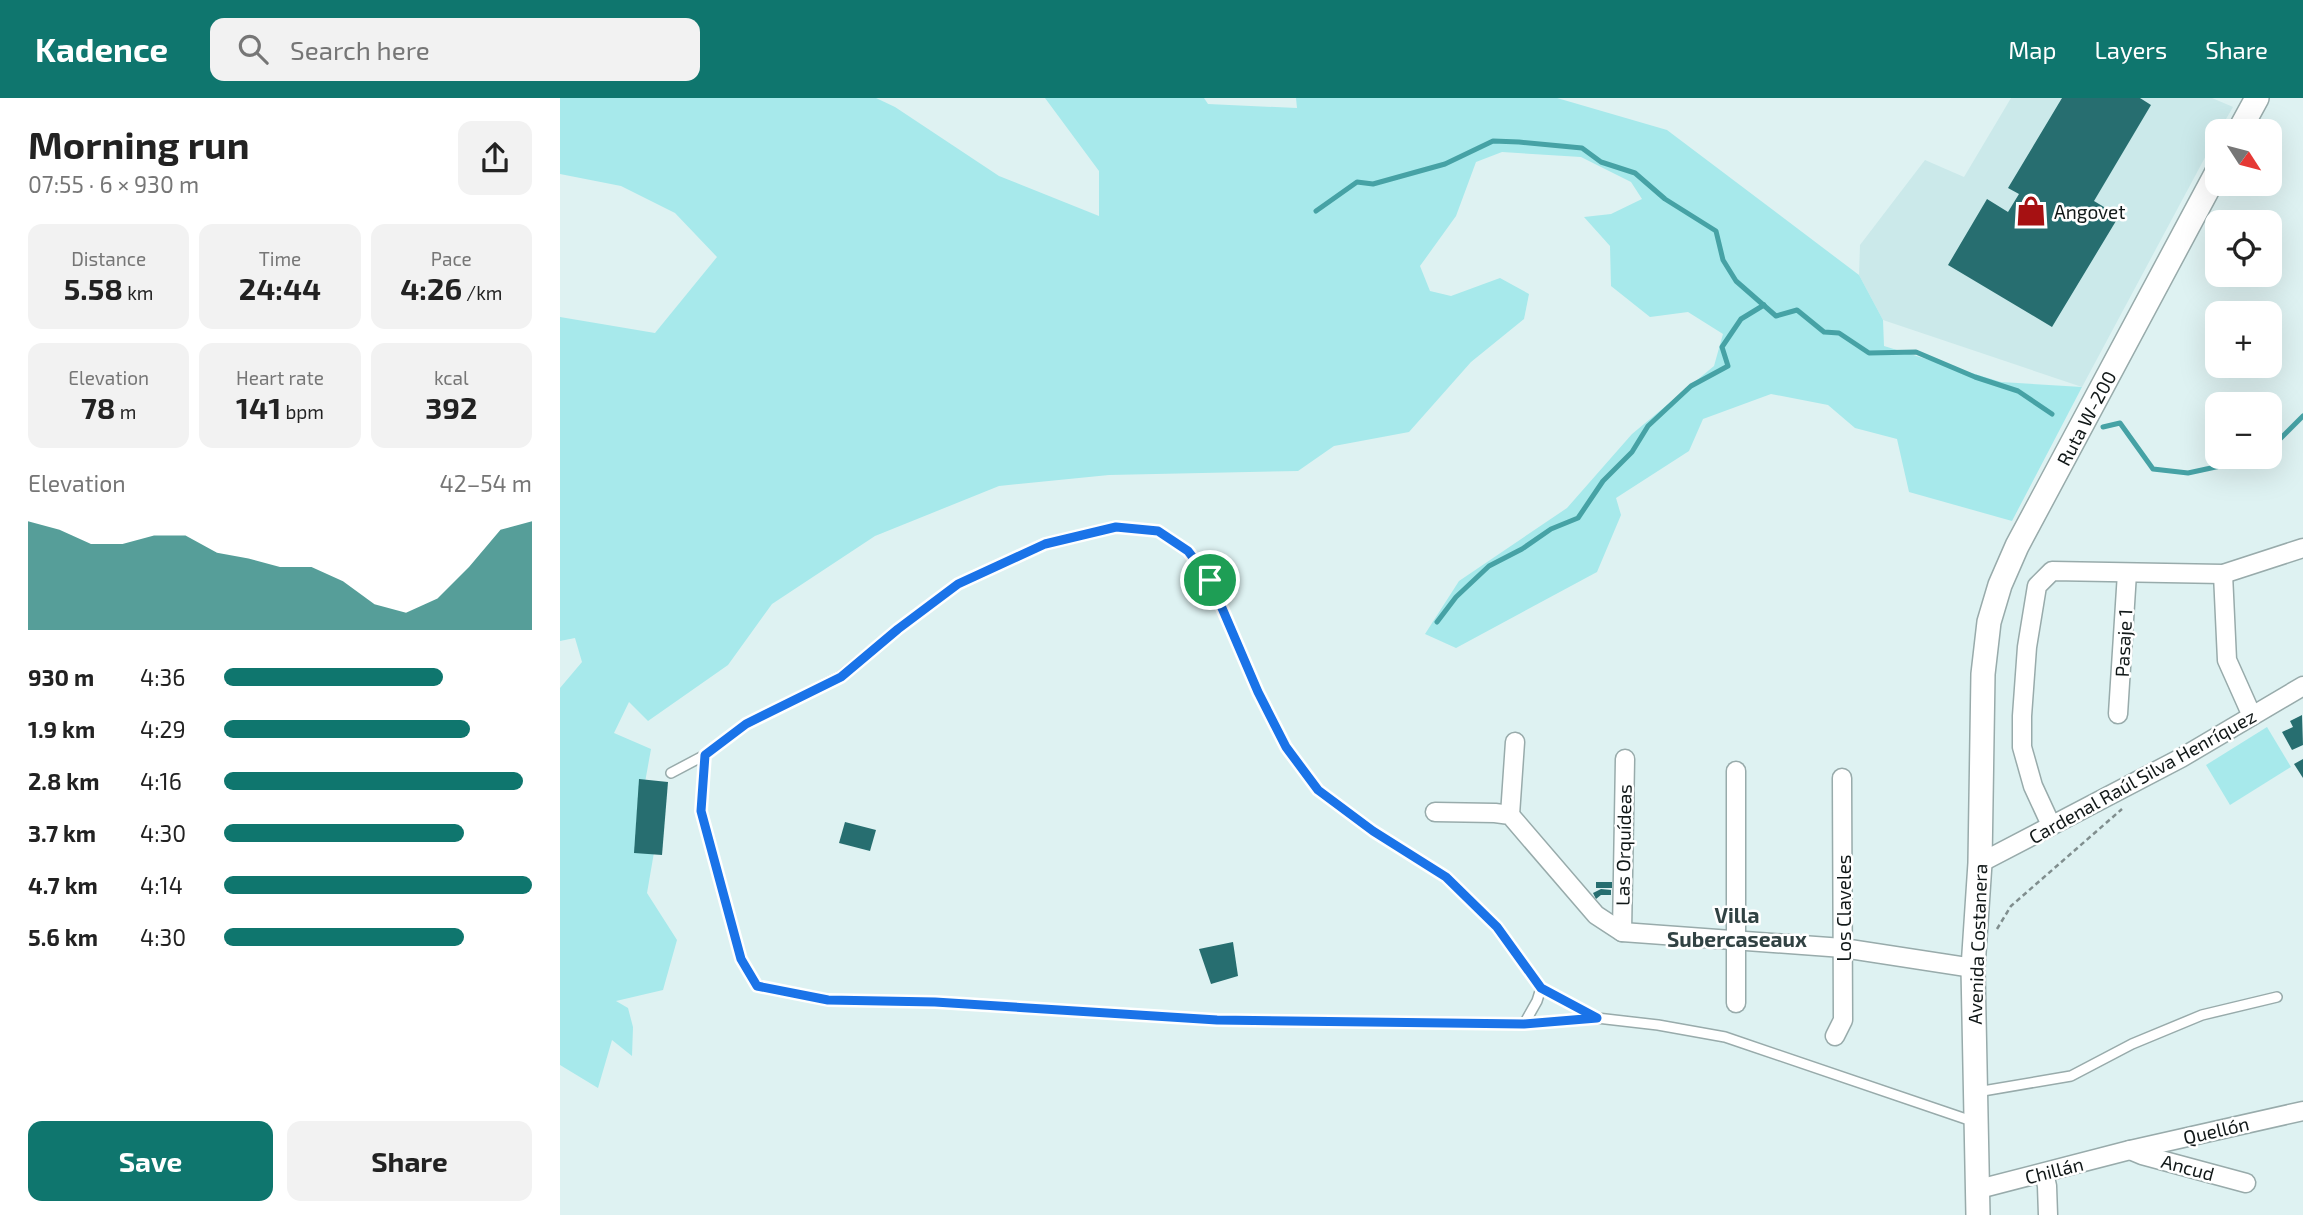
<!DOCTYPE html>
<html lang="en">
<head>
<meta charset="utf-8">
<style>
  :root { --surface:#fff; --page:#f2f2f2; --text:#222; --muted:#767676; --accent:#0f766e }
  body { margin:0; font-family:"Exo 2",sans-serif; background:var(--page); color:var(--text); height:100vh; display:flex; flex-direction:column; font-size:26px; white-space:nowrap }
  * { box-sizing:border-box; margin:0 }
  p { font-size:23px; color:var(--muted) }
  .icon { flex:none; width:38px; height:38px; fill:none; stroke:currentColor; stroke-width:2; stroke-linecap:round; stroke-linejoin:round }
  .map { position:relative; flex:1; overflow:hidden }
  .details { display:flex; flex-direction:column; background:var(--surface); width:560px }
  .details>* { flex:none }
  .needle { width:46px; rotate:126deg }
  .tools { position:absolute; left:1645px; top:21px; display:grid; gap:14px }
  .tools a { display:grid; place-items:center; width:77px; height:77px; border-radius:14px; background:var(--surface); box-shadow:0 7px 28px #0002; font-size:35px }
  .pin { position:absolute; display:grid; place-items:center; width:60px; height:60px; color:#fff; margin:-30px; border:4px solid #fff; border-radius:50%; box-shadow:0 2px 7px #0007 }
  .round { display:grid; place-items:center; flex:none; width:74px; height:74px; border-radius:14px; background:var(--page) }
  .head { display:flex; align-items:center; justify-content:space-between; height:119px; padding:0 28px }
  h1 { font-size:38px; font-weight:700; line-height:52px }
  .stats { display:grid; grid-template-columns:repeat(3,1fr); gap:10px; height:119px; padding:7px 28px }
  .stats div { display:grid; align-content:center; border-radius:14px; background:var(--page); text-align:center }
  .stats b { font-size:30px; font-weight:700 }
  .stats small { font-size:19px; font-weight:400 }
  .stats p { font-size:19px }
  .chart { height:196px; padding:14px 28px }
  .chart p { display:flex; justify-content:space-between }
  .chart svg { width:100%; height:126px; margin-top:7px; fill:var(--accent); opacity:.7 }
  .primary-button { display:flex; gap:14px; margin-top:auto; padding:14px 28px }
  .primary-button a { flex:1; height:80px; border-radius:14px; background:var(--accent); color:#fff; font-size:28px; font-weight:700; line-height:80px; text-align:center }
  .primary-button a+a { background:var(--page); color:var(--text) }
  ul { padding:0 28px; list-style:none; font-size:23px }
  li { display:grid; grid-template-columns:112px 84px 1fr; align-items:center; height:52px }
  li i { height:18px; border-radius:9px; background:var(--accent) }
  header { display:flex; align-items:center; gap:42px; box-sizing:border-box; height:98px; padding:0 35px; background:var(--accent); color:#fff }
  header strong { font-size:33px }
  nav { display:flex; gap:38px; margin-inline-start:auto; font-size:24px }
  .search { width:490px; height:63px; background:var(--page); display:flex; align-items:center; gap:18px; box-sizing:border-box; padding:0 24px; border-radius:14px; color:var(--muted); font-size:26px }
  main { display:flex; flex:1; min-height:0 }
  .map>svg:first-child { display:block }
  .built { fill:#cbe9ea }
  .green { fill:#a7e9eb }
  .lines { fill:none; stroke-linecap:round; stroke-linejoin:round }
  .stream { stroke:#46a2a5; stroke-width:5 }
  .building { fill:#276e70 }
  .service-casing { stroke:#98abab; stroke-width:12 }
  .minor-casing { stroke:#98abab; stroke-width:21 }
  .tertiary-casing { stroke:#98abab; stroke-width:26 }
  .path { stroke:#808e8e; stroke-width:2.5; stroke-dasharray:5 3.5; stroke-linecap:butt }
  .service { stroke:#fff; stroke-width:9 }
  .minor { stroke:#fff; stroke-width:18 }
  .tertiary { stroke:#fff; stroke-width:23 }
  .route-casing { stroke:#fff; stroke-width:14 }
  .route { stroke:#1a73e8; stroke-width:9 }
  .labels { text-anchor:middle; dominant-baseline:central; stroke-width:5; stroke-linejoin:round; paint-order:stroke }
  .poi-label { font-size:19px; fill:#111818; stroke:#fff; text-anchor:start }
  .street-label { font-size:19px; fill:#111818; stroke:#fff }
  .neighbourhood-label { font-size:21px; font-weight:bold; fill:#314243; stroke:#fff }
</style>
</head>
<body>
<header>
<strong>Kadence</strong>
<div class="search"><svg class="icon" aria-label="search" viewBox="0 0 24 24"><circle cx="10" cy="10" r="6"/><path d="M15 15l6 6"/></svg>Search here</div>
<nav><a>Map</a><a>Layers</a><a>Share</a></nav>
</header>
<main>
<section class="details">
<div class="head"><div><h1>Morning run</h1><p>07:55 · 6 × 930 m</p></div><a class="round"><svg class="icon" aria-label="share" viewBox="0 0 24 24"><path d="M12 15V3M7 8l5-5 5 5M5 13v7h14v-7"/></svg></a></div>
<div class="stats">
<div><p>Distance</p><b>5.58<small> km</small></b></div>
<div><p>Time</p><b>24:44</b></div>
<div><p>Pace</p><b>4:26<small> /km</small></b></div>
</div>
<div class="stats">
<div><p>Elevation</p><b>78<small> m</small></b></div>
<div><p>Heart rate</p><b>141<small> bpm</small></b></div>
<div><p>kcal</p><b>392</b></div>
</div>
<div class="chart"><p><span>Elevation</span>42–54 m</p>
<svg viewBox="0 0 160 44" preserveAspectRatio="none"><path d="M0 44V6L10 9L20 14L30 14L40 11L50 11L60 17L70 19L80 22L90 22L100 27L110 35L120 38L130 33L140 22L150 9L160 6V44z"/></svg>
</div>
<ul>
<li><b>930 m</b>4:36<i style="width:71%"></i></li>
<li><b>1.9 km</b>4:29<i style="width:80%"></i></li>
<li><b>2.8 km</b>4:16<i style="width:97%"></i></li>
<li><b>3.7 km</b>4:30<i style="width:78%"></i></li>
<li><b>4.7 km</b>4:14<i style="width:100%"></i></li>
<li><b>5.6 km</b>4:30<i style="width:78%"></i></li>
</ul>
<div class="primary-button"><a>Save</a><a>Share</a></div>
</section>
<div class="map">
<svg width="1743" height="1117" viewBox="0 0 1743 1117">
  <rect width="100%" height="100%" fill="#def2f2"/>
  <path class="built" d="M1451 0H1652L1673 9 1659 33H1657V37L1522 289 1323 222 1299 177 1300 147 1365 62 1404 79Z"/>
  <g class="green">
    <path d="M0 0H316L335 9 439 78 539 118V73L485 0H644L648 6 737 10 736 0H997L1107 32 1299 177 1323 222 1324 248 1441 284 1522 289 1452 423 1349 394 1337 341 1295 330 1268 307 1211 296 1143 321 1129 353 1056 400 1061 417 1037 474 896 550 865 536 899 483 1007 410 1072 336 1154 268 1163 236 1128 214 1090 219 1051 188 1050 148 1024 119 1051 116 1082 101 1071 84 1021 59 942 54 916 64 896 118 860 168 870 193 891 198 940 180 969 196 964 221 911 264 849 334 774 348 738 373 549 377 439 388 315 438 212 506 168 567 88 623 69 604 54 635 91 651 84 690 97 737 87 795 117 842 103 892 56 903 68 910 73 929 72 958 52 942 38 990 0 967V590L22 564 15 540 0 543V219L95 235 157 159 115 115 61 88 0 76Z"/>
    <path d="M1707 629 1731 669 1670 707 1646 667Z"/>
  </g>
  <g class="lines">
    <g class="stream">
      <path d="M756 113 797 84 813 86 885 66 933 43 959 44 1022 50 1041 64 1075 75 1105 101 1156 133 1163 162 1176 183 1216 218 1237 212 1264 234 1279 235 1309 255 1356 254 1415 279 1458 293 1492 316"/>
      <path d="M1543 329 1560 325 1593 371 1628 375 1702 359"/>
      <path d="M1710 351 1743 318"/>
      <path d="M877 524 896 499 929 468 962 451 991 431 1018 420 1043 383 1072 354 1088 328 1131 288 1168 268 1162 249 1181 221 1204 207"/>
    </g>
  </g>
  <g class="building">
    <path d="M1502 0H1580L1591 7 1534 103 1559 118 1492 229 1388 167 1427 101 1448 114 1459 96 1448 90Z"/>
    <path d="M1742 617 1743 647 1732 652 1722 634 1733 629 1730 623Z"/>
    <path d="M1743 661V680L1734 666Z"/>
    <path d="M79 681 108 684 102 757 74 755Z"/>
    <path d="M285 724 316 732 310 753 279 745Z"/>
    <rect x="1036" y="784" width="16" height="6"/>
    <path d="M1041 791 1051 792V797H1041L1036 801 1033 795Z"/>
    <path d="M673 844 678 878 651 886 639 851Z"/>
  </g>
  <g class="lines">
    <g class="service-casing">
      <g id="service">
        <path d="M111 675 145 657"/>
        <path d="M1037 920 981 890 937 829 885 779 813 733 758 692 726 649 698 594 650 482 628 453 598 433 556 429 485 446 398 486 338 531 281 578 186 626 145 657 141 713 181 861 197 888 268 902 375 904 657 922 964 926 1037 920 1098 927 1165 939 1406 1021H1414"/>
        <path d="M964 926 977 903 981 890"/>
        <path d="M1417 994 1511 978 1572 946 1642 917 1717 899"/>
      </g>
    </g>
    <g class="minor-casing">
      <g id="minor">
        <path d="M1663 476 1667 562 1692 618"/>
        <path d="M1558 616 1567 475"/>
        <path d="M875 714 935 715 950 717 1036 817 1062 834 1283 850 1413 870"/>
        <path d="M950 717 955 644"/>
        <path d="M1491 727 1473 688 1462 649V618L1467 549 1477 488 1492 473 1663 476 1743 450"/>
        <path d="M1420 765 1621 660 1743 588"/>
        <path d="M1062 834 1065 661"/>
        <path d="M1176 905V673"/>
        <path d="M1275 938 1283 922 1282 680"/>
        <path d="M1570 1052 1582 1057 1686 1085"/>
        <path d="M1484 1075 1487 1088 1488 1117"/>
        <path d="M1419 1091 1570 1052 1743 1013"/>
      </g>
    </g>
    <g class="tertiary-casing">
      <g id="tertiary">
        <path d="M1679 33 1697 0"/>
        <path d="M1418 1117 1413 870 1420 765 1423 576 1429 524 1440 487 1457 448 1657 74"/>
      </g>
    </g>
    <path class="path" d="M1437 831 1451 808 1562 711"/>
    <use href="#service" class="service"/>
    <use href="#minor" class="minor"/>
    <use href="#tertiary" class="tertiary"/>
  </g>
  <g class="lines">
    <g class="route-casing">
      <path id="route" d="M556 429 598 433 628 453 650 482 698 594 726 649 758 692 813 733 886 779 937 829 981 890 1037 920 964 926 657 922 375 904 268 902 197 888 181 861 141 713 145 657 186 626 281 579 338 531 398 486 485 446Z"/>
    </g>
    <use href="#route" class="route"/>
  </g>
  <defs>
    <g id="shop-bare" transform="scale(2.415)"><path d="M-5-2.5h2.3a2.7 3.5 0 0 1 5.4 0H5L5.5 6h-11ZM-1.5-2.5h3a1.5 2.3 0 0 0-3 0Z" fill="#a61112" stroke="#fff" stroke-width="2.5" paint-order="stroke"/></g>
  </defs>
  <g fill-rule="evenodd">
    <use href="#shop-bare" x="1471" y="113"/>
  </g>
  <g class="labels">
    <g class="poi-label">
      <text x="1494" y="113">Angovet</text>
    </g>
    <g class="street-label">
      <text transform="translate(1526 320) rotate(-62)">Ruta W-200</text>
      <text transform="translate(1563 545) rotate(-87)">Pasaje 1</text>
      <text transform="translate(1582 678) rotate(-29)">Cardenal Raúl Silva Henríquez</text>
      <text transform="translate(1063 747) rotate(-89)">Las Orquídeas</text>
      <text transform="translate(1283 810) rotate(-90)">Los Claveles</text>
      <text transform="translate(1417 846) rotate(-88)">Avenida Costanera</text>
      <text transform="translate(1656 1032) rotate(-13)">Quellón</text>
      <text transform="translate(1628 1069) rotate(15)">Ancud</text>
      <text transform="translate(1494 1072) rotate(-14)">Chillán</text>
    </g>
    <g class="neighbourhood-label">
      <text x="1177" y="816">Villa<tspan x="1177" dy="24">Subercaseaux</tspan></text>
    </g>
  </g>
</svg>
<div class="tools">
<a><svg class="needle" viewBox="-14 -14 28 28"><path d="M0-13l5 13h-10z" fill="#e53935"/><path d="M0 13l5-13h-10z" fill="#767676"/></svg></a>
<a><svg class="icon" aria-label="locate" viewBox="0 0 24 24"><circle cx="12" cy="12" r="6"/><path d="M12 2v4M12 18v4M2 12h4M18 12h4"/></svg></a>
<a>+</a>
<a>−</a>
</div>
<div class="pin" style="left:650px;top:482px;background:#1e9e55"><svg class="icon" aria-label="arrive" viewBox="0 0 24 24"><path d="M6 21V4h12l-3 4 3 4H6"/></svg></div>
</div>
</main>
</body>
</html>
